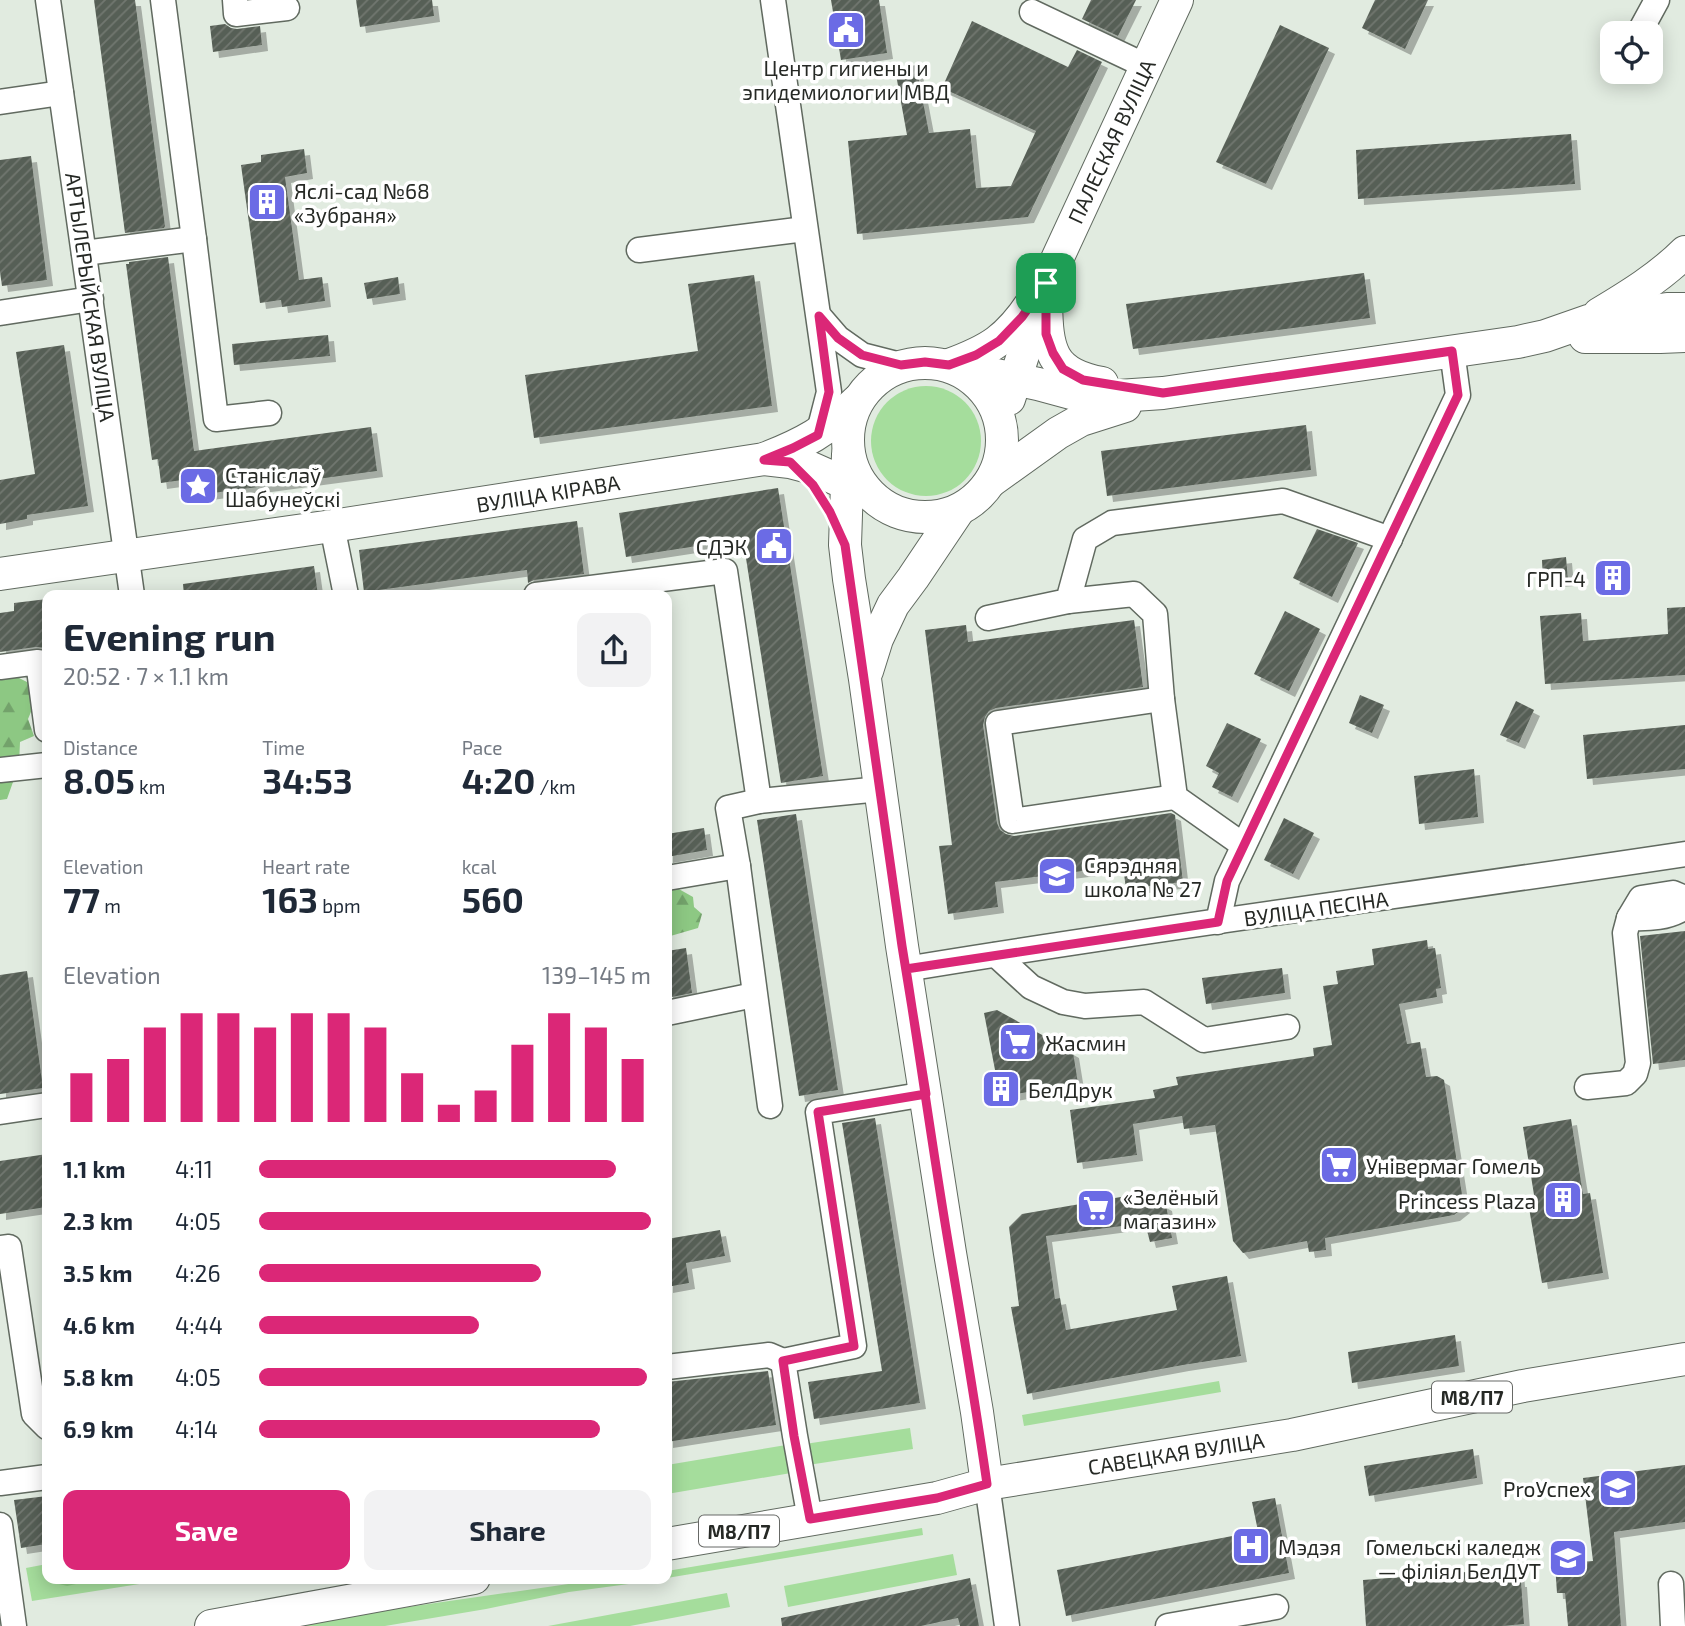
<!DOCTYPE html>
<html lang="en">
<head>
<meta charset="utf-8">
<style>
  :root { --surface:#fff; --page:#f2f2f3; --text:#1f2937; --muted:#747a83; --accent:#db2777 }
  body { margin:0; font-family:"Exo 2",sans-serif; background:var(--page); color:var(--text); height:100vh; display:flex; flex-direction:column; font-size:26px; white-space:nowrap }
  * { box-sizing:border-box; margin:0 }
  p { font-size:23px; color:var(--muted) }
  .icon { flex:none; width:38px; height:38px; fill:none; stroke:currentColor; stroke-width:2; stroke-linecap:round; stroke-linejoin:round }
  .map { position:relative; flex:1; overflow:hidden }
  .sheet { position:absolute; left:42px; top:590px; width:630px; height:994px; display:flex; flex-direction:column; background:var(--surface); border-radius:14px; box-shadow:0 4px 18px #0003 }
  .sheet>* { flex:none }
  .tools { position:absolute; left:1600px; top:21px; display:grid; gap:14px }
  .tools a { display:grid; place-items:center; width:63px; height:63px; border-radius:14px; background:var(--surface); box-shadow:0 4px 18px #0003; font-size:35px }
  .pin { position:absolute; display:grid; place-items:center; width:60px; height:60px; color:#fff; margin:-30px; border-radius:14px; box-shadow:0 4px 10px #0006 }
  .round { display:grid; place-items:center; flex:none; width:74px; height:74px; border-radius:14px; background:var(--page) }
  .headline { display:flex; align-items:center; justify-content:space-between; height:119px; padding:0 21px }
  h1 { font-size:38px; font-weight:700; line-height:52px }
  .stats { display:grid; grid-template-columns:repeat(3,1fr); gap:10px; height:119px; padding:7px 21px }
  .stats div { display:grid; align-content:center }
  .stats b { font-size:35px; font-weight:700 }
  .stats small { font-size:19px; font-weight:400 }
  .stats p { font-size:19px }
  .chart { height:196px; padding:14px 21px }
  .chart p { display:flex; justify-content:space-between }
  .chart svg { width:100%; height:126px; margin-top:7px; stroke:var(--accent); stroke-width:6 }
  .cta { display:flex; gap:14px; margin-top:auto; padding:14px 21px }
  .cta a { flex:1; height:80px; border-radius:14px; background:var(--accent); color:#fff; font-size:28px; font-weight:700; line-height:80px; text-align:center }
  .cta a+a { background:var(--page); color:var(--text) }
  ul { padding:0 21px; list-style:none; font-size:23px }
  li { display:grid; grid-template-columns:112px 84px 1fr; align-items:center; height:52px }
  li i { height:18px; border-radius:9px; background:var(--accent) }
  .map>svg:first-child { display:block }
  .green { fill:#a5dd9c }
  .forest { fill:url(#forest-firs) }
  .building { fill:url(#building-hatch); filter:url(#shadow) }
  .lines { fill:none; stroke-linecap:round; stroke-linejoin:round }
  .minor-casing { stroke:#616a60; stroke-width:27 }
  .major-casing { stroke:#616a60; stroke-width:34 }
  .minor { stroke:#fff; stroke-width:24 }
  .major { stroke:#fff; stroke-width:32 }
  .route-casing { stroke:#fff; stroke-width:14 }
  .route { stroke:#db2777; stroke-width:9 }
  .labels { text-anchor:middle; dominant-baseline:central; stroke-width:7; stroke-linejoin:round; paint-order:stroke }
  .shield { fill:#fff; stroke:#676966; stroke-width:2 }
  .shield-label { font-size:19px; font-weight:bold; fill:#262925 }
  .poi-label { font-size:21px; fill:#262925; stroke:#fff; text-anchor:start }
  .street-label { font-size:21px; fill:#262925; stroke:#fff }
</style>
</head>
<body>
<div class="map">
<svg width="1685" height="1626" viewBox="0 0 1685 1626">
  <defs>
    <pattern id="forest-firs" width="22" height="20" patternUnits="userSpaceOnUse" patternTransform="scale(1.75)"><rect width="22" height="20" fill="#8dc883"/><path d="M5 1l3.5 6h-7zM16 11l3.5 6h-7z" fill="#73a26b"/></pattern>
    <pattern id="building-hatch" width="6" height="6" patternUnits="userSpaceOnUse" patternTransform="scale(1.75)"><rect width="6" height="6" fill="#575f56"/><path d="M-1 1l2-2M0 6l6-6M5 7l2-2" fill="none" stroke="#717770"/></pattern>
    <filter id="shadow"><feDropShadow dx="6" dy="6" stdDeviation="0" flood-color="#0004"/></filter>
  </defs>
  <rect width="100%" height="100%" fill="#e1ebe0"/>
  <g class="green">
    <circle cx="926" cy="441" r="55"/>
    <path d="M1219 1381 1221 1392 1024 1426 1022 1415Z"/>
    <path d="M910 1428 913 1449 808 1465 805 1444Z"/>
    <path d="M786 1445 791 1473 667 1494V1465Z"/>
    <path d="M922 1528 923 1535 667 1578V1571Z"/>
    <path d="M953 1554 957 1575 788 1607 784 1586Z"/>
    <path d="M47 1564V1578L171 1579 32 1601 26 1568Z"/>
    <path d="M603 1579H666L569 1592 486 1609 385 1626H298L297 1623Z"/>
    <path d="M727 1593 730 1607 630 1626H548Z"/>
  </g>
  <g class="forest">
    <path d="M9 673 29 683 33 707 28 719 34 736 20 742 19 765 7 799 0 800V678Z"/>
    <path d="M667 885 677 888 693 897 694 907 702 914 698 928 667 937Z"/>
    <path d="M52 1579V1578L99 1579 67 1586 51 1582Z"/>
  </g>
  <g class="building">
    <path d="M94 0H135L165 226 164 228 125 233Z"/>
    <path d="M356 0H432L434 16 360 27Z"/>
    <path d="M831 0H879L887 53 841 60Z"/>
    <path d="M1091 0H1136L1118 36 1082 19Z"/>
    <path d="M1375 0H1428L1405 49 1362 28Z"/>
    <path d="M972 21 1068 67 1077 50 1102 62 1028 217 857 234 848 141 907 135 895 69 916 65 929 133 970 129 976 188 1011 186 1036 131 942 88Z"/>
    <path d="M225 24 231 28 237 29 260 26 262 45 213 52 210 26Z"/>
    <path d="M1280 25 1329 48 1266 184 1216 162Z"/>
    <path d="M1571 134 1575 184 1358 199 1356 150Z"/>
    <path d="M304 149 307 173 285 177 299 280 322 277 325 301 282 307 281 300 260 303 241 165 261 162V155Z"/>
    <path d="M31 156 47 280 2 286 0 272V160Z"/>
    <path d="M168 257 194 451 371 427 377 471 199 495 197 478 161 483 158 459 152 460 126 264H129V262Z"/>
    <path d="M1364 273 1370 318 1133 349 1126 304Z"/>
    <path d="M754 275 772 406 534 438 525 375 698 351 688 284Z"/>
    <path d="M398 277 400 294 367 299 364 283Z"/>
    <path d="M328 335 330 356 234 365 232 344Z"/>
    <path d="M64 345 88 506 27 515V519L0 524V480L35 474 16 352Z"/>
    <path d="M1306 425 1311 470 1107 496 1101 451Z"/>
    <path d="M778 488 823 776 781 783 743 539 626 557 619 513Z"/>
    <path d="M577 521 584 574 534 580 528 583 527 570 364 592 359 550Z"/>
    <path d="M1317 529 1358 543 1332 597 1293 578Z"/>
    <path d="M1566 557 1568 580 1543 582 1542 560Z"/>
    <path d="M314 566 318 595H184L183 584Z"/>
    <path d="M47 599V648L36 647 0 652V613L14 611V603Z"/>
    <path d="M1685 607V675L1545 684 1540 616 1581 613 1583 641 1668 634 1667 608Z"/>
    <path d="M1285 611 1320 629 1289 691 1254 674Z"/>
    <path d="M1134 620 1143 687 996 708 989 711 985 717 983 725 997 823 1000 830 1006 834 1014 836 1171 813 1175 815 1183 882 1126 889 1123 866 995 882 998 907 948 914 939 846 952 845 925 630 966 625 968 642Z"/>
    <path d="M1360 695 1384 705 1372 733 1349 723Z"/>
    <path d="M1516 701 1534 710 1519 743 1500 735Z"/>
    <path d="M1227 723 1261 739 1232 797 1212 787 1219 773 1206 766Z"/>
    <path d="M1685 725V769L1587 779 1583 735Z"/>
    <path d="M1474 769 1478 817 1419 824 1414 776Z"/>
    <path d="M796 814 838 1090 799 1096 757 820Z"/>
    <path d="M1284 818 1314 833 1293 874 1264 860Z"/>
    <path d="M704 828 707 850 667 857V834Z"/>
    <path d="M1685 931V1060L1653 1064 1640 936Z"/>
    <path d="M1427 940 1428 949 1435 948 1441 988 1436 989 1437 997 1399 1004 1407 1044 1420 1042 1426 1077 1437 1076 1444 1080 1464 1207 1454 1215 1325 1238 1326 1250 1309 1252 1307 1241 1243 1253 1233 1241 1215 1125 1184 1129 1182 1116 1133 1124 1137 1155 1077 1163 1070 1110 1155 1098 1153 1090 1178 1085 1176 1077 1314 1056 1313 1048 1332 1045 1323 986 1338 984 1336 971 1374 965 1372 949Z"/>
    <path d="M686 948 692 993 667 998V951Z"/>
    <path d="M1282 968 1285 993 1206 1004 1202 978Z"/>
    <path d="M27 971 43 1088 0 1094V975Z"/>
    <path d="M997 1010 1073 1052 1078 1083 1011 1095 1010 1092 998 1093 996 1075 984 1013Z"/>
    <path d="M875 1118 920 1403 814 1419 808 1382 882 1371 842 1123Z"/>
    <path d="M1571 1119 1583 1194 1590 1193 1603 1273 1542 1283 1529 1208 1536 1207 1523 1127Z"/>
    <path d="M47 1154V1207L0 1214V1161Z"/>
    <path d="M1144 1193 1166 1205 1172 1238 1150 1242 1145 1223 1046 1236 1055 1299 1060 1298 1066 1330 1177 1310 1172 1286 1227 1276 1241 1356 1183 1365 1027 1394 1011 1307 1019 1306 1009 1227 1022 1214Z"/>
    <path d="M720 1230 725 1256 686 1263 689 1283 667 1287V1239Z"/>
    <path d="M1455 1335 1459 1366 1352 1383 1348 1352Z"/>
    <path d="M768 1371 776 1425 667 1442V1382Z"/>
    <path d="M1473 1449 1477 1478 1369 1496 1364 1466Z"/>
    <path d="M1685 1465V1522L1614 1532 1621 1626H1568L1565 1593H1557L1555 1564 1593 1561 1583 1478Z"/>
    <path d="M47 1496V1544L21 1548 14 1500Z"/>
    <path d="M1275 1498 1289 1573 1066 1616 1057 1570 1258 1531 1252 1502Z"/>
    <path d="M1518 1568 1519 1581H1521L1524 1624 1503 1626H1366L1363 1580Z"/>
    <path d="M970 1578 979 1626H960L958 1618 921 1626H782L781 1618Z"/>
  </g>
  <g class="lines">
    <g class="minor-casing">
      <g id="minor">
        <path d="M48 0 132 595"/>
        <path d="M163 0 194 239"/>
        <path d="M235 0 236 14 287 8"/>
        <path d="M773 0 829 392 818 435"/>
        <path d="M1032 12 1146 66"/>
        <path d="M1639 33 1657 0"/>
        <path d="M0 102 61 93"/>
        <path d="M639 250 805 229"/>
        <path d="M84 253 194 239 216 419 269 413"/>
        <path d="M0 313 91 299"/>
        <path d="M819 316 838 338 862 355 901 365"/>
        <path d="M332 526 346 595"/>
        <path d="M536 595 725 571 759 801"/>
        <path d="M1068 601 1134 594 1155 614 1162 699 1175 797 1243 845"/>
        <path d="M988 618 1068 601 1085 539 1112 523 1283 501 1390 539"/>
        <path d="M0 667 38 662 47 730"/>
        <path d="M1162 699 998 723 1012 821 1175 797"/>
        <path d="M0 770 47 765"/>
        <path d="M667 878 738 866"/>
        <path d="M1629 918 1641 898 1673 893 1685 898"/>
        <path d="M1218 922 1227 881 1458 395 1452 351"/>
        <path d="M996 955 1031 987 1063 1002 1085 1006 1144 1002 1204 1040 1287 1027"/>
        <path d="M906 969C1165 926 1426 893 1685 854"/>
        <path d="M667 1013 754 995"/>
        <path d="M1587 1087 1626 1083 1635 1074 1638 1063 1625 933 1629 918C1649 919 1669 918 1685 907"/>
        <path d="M770 1106 738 866 728 808 759 801 880 789"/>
        <path d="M0 1112 47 1105"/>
        <path d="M0 1248 9 1247 34 1414 47 1427"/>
        <path d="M667 1367 769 1355 783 1361"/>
        <path d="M0 1483 47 1477"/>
        <path d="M987 1484 1007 1626"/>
        <path d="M810 1519 795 1436 783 1361 854 1346 818 1112 926 1094"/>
        <path d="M0 1525 14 1626"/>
        <path d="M1671 1584 1673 1626"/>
        <path d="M1168 1626 1276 1607"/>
      </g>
    </g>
    <g class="major-casing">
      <g id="major">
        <path d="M1046 302C1047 349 1050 374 1102 383"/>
        <path d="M1599 314C1629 296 1660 277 1685 252"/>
        <path d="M1585 337H1660L1685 336"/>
        <circle cx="925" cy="440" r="77"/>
        <path d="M949 365 1038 384 1086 397H1103L1163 393 1518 342 1545 336 1588 321 1667 309H1685"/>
        <path d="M949 365C990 350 1008 339 1033 301"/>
        <path d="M1009 399 1046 283 1177 0"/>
        <path d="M848 454 845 545 849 579 865 679 902 946 950 1253 977 1412 987 1484"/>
        <path d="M764 459 790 462 809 467 863 491"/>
        <path d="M991 481 1058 433 1081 420 1125 406"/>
        <path d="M0 574 332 526 764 459C803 444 827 431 857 401"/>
        <path d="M867 671 877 639 893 605 913 578 958 511"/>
        <path d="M667 1544 937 1498 987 1484 1292 1435 1523 1386 1685 1359"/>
        <path d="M211 1626 474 1578"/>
      </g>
    </g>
    <use href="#minor" class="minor"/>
    <use href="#major" class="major"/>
  </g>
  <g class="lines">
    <g class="route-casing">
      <path id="route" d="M1046 283 1022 317 999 341 976 355 949 365 925 362 901 365 862 355 838 338 819 316 829 392 818 435 793 448 764 460 790 462 813 485 830 512 845 545 902 946 926 1094 818 1112 854 1346 783 1361 794 1436 810 1519 937 1498 987 1484C976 1407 963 1330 950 1253 934 1159 921 1064 906 969L1218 922 1227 881 1458 395 1452 351 1163 393 1083 380 1063 369 1053 353 1046 334V283"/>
    </g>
    <use href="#route" class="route"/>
  </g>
  <defs>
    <g id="civic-square" transform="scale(2.0125)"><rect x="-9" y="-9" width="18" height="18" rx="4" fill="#6b6be5" stroke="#fff"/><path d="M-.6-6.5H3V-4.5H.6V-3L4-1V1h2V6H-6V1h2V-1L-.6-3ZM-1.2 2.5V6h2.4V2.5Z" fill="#fff"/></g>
    <g id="building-square" transform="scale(2.0125)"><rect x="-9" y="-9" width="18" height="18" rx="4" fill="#6b6be5" stroke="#fff"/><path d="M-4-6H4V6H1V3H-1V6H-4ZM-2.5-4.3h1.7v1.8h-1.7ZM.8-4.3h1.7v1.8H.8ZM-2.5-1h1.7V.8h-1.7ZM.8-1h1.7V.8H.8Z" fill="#fff"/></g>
    <g id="sight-square" transform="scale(2.0125)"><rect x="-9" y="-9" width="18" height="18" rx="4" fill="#6b6be5" stroke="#fff"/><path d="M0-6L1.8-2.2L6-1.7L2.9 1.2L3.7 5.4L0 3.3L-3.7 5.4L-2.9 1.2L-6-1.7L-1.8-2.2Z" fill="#fff"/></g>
    <g id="school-square" transform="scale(2.0125)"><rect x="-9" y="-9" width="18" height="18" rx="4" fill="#6b6be5" stroke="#fff"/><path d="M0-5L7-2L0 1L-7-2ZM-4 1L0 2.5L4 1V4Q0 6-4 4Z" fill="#fff"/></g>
    <g id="supermarket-square" transform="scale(2.0125)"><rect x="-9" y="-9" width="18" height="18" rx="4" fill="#6b6be5" stroke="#fff"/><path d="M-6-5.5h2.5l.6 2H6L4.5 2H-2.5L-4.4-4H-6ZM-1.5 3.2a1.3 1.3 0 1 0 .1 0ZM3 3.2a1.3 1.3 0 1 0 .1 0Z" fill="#fff"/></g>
    <g id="hospital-square" transform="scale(2.0125)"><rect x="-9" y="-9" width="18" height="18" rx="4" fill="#6b6be5" stroke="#fff"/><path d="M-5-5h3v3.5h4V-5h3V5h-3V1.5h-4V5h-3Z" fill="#fff"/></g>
    <g id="university-square" transform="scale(2.0125)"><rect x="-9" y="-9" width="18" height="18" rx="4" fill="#6b6be5" stroke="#fff"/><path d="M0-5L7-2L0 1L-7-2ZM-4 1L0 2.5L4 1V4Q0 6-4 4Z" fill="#fff"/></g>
  </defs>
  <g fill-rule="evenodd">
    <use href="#civic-square" x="846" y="30"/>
    <use href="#building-square" x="267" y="202"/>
    <use href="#sight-square" x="198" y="486"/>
    <use href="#civic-square" x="774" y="546"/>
    <use href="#building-square" x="1613" y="578"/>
    <use href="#school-square" x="1057" y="876"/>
    <use href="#supermarket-square" x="1018" y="1042"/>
    <use href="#building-square" x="1001" y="1089"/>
    <use href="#supermarket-square" x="1339" y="1165"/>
    <use href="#building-square" x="1563" y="1200"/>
    <use href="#supermarket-square" x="1096" y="1208"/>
    <use href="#school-square" x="1618" y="1488"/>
    <use href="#hospital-square" x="1251" y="1546"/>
    <use href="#university-square" x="1568" y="1558"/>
  </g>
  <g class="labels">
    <g class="shield">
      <rect x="1432" y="1381.5" width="80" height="31" rx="5"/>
      <rect x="699" y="1515.5" width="80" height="31" rx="5"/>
    </g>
    <g class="shield-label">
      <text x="1472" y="1397">М8/П7</text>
      <text x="739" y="1531">М8/П7</text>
    </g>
    <g class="poi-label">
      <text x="846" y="67" text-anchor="middle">Центр гигиены и<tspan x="846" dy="24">эпидемиологии МВД</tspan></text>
      <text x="294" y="190">Яслі-сад №68<tspan x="294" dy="24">«Зубраня»</tspan></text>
      <text x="225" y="474">Станіслаў<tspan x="225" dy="24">Шабунеўскі</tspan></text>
      <text x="747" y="546" text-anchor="end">СДЭК</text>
      <text x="1586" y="578" text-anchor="end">ГРП-4</text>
      <text x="1084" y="864">Сярэдняя<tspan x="1084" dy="24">школа № 27</tspan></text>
      <text x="1045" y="1042">Жасмин</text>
      <text x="1028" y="1089">БелДрук</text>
      <text x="1366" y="1165">Універмаг Гомель</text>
      <text x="1123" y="1196">«Зелёный<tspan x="1123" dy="24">магазин»</tspan></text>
      <text x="1536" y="1200" text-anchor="end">Princess Plaza</text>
      <text x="1591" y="1488" text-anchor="end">ProУспех</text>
      <text x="1278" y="1546">Мэдэя</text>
      <text x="1541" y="1546" text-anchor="end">Гомельскі каледж<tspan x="1541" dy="24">— філіял БелДУТ</tspan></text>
    </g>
    <g class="street-label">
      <text transform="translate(1111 141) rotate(-65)">ПАЛЕСКАЯ ВУЛІЦА</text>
      <text transform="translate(91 297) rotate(82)">АРТЫЛЕРЫЙСКАЯ ВУЛІЦА</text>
      <text transform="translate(548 493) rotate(-9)">ВУЛІЦА КІРАВА</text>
      <text transform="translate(1316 908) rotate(-8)">ВУЛІЦА ПЕСІНА</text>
      <text transform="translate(1176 1453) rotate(-9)">САВЕЦКАЯ ВУЛІЦА</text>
    </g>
  </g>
</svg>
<div class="tools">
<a><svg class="icon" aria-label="locate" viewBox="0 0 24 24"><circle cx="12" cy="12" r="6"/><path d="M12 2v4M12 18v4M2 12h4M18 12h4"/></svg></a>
</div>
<div class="pin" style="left:1046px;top:283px;background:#1e9e55"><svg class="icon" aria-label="arrive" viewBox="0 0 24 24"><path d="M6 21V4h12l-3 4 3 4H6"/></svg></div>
<section class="sheet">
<div class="headline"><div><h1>Evening run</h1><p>20:52 · 7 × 1.1 km</p></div><a class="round"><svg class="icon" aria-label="share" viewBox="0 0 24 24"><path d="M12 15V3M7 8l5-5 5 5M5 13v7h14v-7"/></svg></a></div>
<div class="stats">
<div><p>Distance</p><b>8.05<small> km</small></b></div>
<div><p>Time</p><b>34:53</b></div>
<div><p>Pace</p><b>4:20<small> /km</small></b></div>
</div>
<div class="stats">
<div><p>Elevation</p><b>77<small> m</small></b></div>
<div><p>Heart rate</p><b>163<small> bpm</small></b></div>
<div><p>kcal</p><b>560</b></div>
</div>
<div class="chart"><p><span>Elevation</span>139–145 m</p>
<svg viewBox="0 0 160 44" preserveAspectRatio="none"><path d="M5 44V27M15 44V22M25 44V11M35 44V6M45 44V6M55 44V11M65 44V6M75 44V6M85 44V11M95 44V27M105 44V38M115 44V33M125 44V17M135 44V6M145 44V11M155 44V22"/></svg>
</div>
<ul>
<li><b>1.1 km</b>4:11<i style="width:91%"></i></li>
<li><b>2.3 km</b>4:05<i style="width:100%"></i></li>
<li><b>3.5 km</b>4:26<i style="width:72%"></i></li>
<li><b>4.6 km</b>4:44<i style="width:56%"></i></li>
<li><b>5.8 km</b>4:05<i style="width:99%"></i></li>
<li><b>6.9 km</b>4:14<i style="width:87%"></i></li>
</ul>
<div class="cta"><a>Save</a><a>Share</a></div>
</section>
</div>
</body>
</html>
